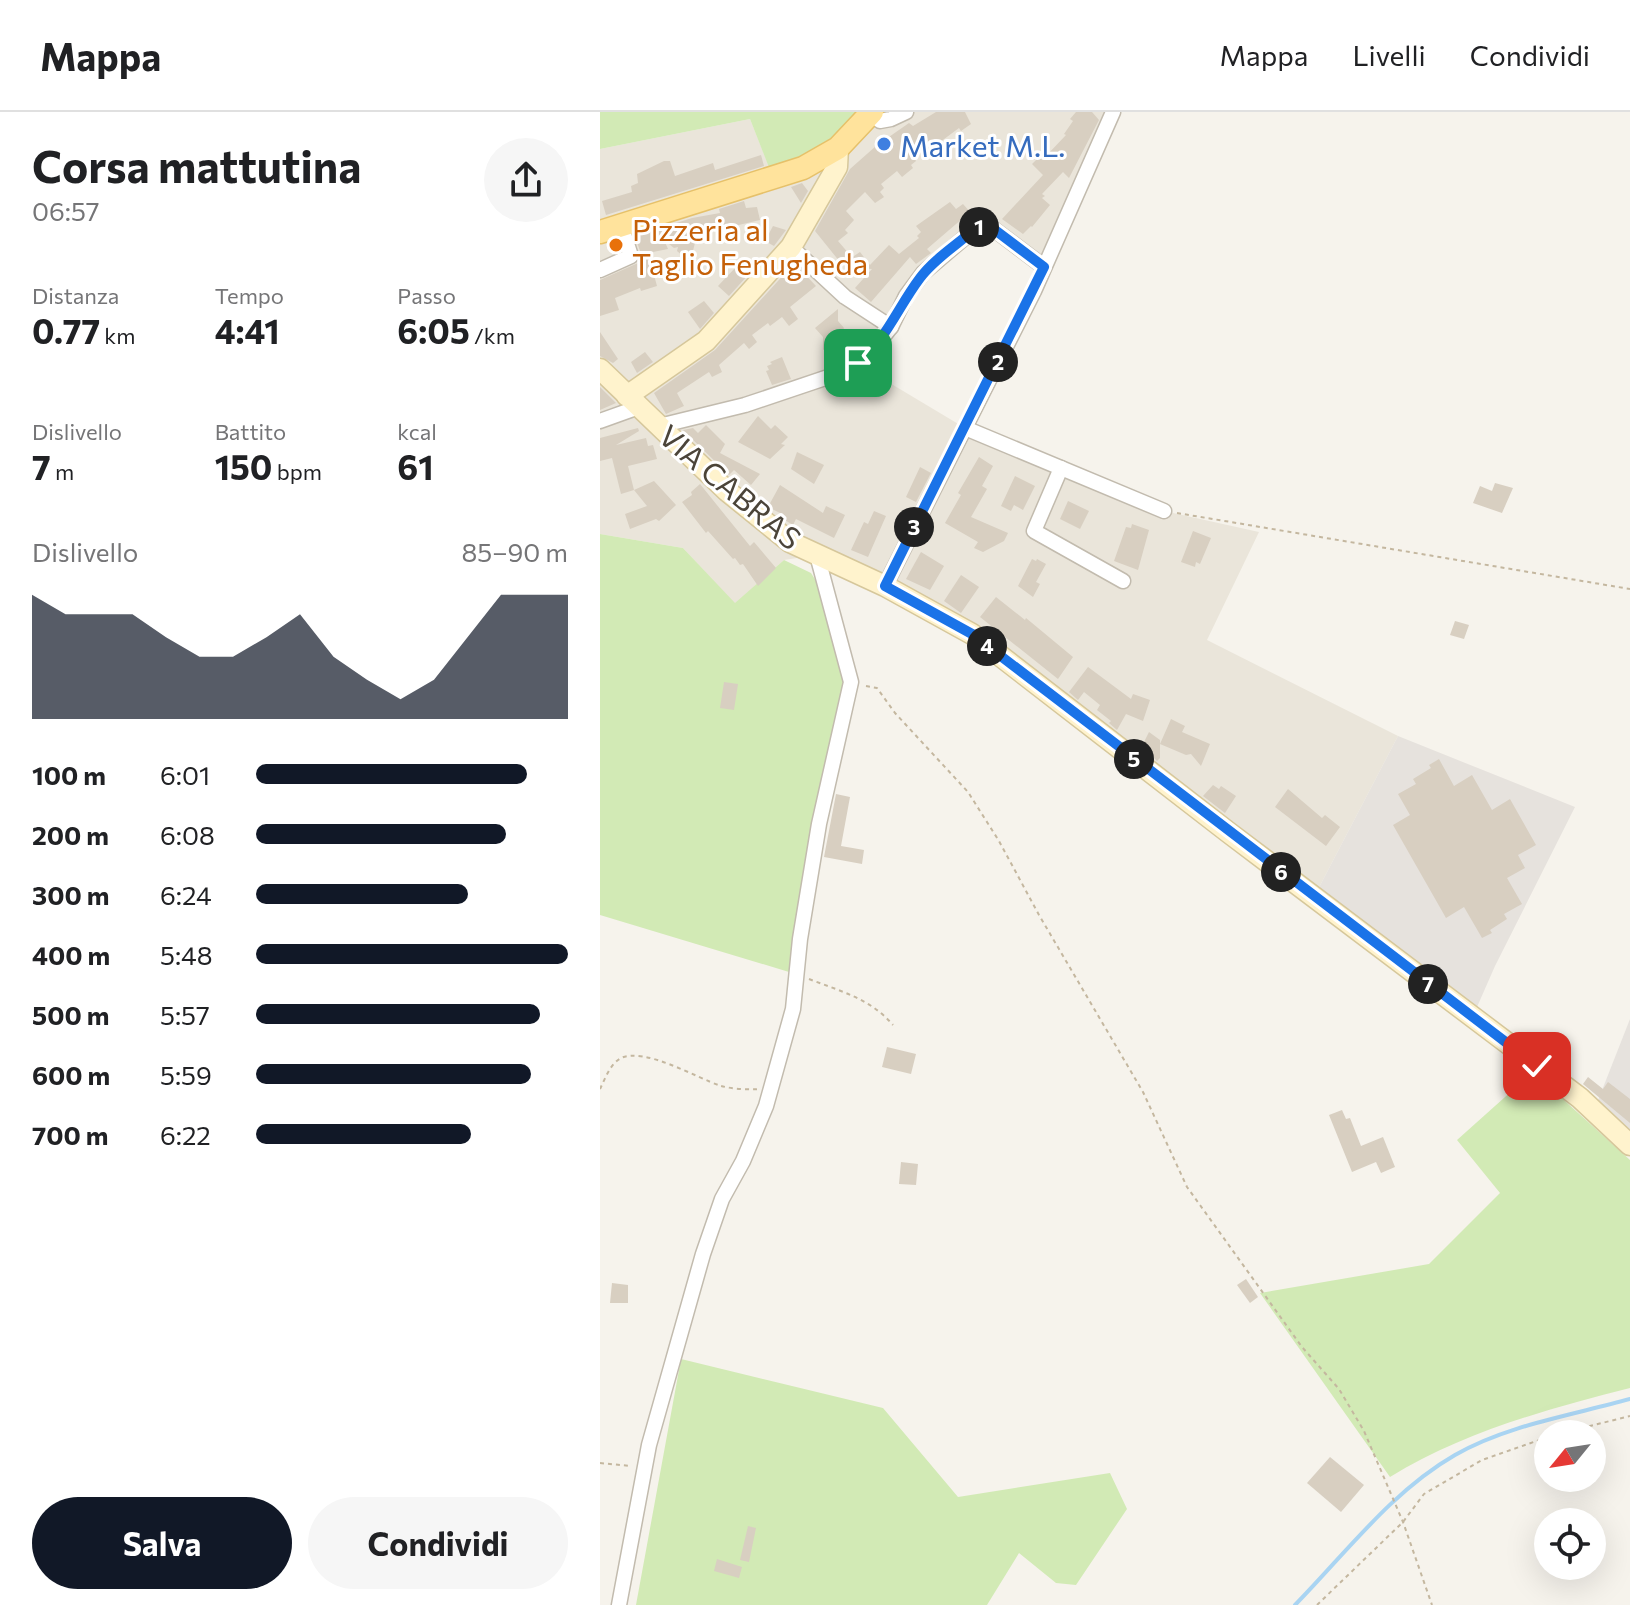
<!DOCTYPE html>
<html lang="it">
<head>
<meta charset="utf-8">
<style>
  :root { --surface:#fff; --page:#f6f6f6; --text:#202124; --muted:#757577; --line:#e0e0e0; --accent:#111827 }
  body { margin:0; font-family:Commissioner,sans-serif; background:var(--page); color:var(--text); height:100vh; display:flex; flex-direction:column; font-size:30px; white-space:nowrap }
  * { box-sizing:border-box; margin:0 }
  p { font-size:26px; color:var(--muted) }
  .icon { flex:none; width:44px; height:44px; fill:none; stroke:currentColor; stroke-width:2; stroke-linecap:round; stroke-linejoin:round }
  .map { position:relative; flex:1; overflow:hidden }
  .details { display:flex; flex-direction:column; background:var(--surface); width:600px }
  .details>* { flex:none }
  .needle { width:52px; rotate:240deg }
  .fabs { position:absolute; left:934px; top:1308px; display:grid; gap:16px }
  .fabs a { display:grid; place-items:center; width:72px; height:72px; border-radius:50%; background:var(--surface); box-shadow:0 8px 32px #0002; font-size:40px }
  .pin { position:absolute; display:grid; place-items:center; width:68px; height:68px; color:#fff; margin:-34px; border-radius:16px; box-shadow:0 4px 12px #0006 }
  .km { position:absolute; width:40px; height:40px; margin:-20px; border-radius:50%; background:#222; color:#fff; font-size:22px; line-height:40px; text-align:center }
  .round { display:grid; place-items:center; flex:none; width:84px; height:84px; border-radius:42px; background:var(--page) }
  .overview { display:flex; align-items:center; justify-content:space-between; height:136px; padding:0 32px }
  h1 { font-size:44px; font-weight:700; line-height:60px }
  .figures { display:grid; grid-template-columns:repeat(3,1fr); gap:12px; height:136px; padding:8px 32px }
  .figures div { display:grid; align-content:center }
  .figures b { font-size:34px; font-weight:700 }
  .figures small { font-size:22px; font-weight:400 }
  .figures p { font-size:22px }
  .chart { height:224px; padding:16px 32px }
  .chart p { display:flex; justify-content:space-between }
  .chart svg { width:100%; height:144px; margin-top:8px; fill:var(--accent); opacity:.7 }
  .button { display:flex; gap:16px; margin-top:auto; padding:16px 32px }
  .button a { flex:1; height:92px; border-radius:48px; background:var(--accent); color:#fff; font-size:32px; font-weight:700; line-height:92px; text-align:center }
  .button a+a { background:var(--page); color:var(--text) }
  ul { padding:0 32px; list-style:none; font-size:26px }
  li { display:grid; grid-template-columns:128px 96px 1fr; align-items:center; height:60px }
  li i { height:20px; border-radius:10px; background:var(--accent) }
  header { display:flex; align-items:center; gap:48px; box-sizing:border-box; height:112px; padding:0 40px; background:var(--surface); border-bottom:2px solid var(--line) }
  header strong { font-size:38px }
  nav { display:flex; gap:44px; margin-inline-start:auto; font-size:28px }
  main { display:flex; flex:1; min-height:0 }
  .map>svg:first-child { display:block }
  .residential { fill:#eae5da }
  .industrial { fill:#e6e2dd }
  .green { fill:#d2eab5 }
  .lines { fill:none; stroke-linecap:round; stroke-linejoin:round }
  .stream { stroke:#a9d4f2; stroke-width:4 }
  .building { fill:#d8cfc1 }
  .street-casing { stroke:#c2bbae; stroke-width:17 }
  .secondary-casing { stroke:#d6c79b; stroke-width:23 }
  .primary-casing { stroke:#e6c16a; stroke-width:25 }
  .path { stroke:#c4b79f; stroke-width:2; stroke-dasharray:4 4; stroke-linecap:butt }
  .street { stroke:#fff; stroke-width:14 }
  .secondary { stroke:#fff3cd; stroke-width:20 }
  .primary { stroke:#ffe39c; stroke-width:22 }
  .route-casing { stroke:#fff; stroke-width:16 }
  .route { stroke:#1a73e8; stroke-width:10 }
  .shop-dot { fill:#3f7fe0; stroke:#fff; stroke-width:3 }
  .food-dot { fill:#e8710a; stroke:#fff; stroke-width:3 }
  .labels { text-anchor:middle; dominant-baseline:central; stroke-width:6; stroke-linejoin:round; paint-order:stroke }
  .shop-label { font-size:30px; fill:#366cbe; stroke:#fff; text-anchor:start }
  .food-label { font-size:30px; fill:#c56008; stroke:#fff; text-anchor:start }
  .street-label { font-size:30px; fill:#4b4439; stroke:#fff }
</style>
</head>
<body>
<header>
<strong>Mappa</strong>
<nav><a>Mappa</a><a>Livelli</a><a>Condividi</a></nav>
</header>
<main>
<section class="details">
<div class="overview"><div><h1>Corsa mattutina</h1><p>06:57</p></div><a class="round"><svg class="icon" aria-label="share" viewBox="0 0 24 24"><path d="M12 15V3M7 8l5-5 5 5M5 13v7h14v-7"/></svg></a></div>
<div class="figures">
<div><p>Distanza</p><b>0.77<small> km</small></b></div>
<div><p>Tempo</p><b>4:41</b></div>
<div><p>Passo</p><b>6:05<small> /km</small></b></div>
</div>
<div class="figures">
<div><p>Dislivello</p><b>7<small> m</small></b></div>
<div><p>Battito</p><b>150<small> bpm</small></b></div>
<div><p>kcal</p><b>61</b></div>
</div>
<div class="chart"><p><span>Dislivello</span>85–90 m</p>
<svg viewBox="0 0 160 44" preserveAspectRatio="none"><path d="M0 44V6L10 12L20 12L30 12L40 19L50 25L60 25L70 19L80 12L90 25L100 32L110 38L120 32L130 19L140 6L150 6L160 6V44z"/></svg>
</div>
<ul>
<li><b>100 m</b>6:01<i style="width:87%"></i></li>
<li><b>200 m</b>6:08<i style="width:80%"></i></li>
<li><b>300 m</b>6:24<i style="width:68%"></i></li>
<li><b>400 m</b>5:48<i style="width:100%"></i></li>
<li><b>500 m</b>5:57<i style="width:91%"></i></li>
<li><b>600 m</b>5:59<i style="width:88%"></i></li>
<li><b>700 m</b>6:22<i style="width:69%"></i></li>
</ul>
<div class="button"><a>Salva</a><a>Condividi</a></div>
</section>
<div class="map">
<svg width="1030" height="1493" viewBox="0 0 1030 1493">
  <rect width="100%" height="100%" fill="#f6f3ec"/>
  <path class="residential" d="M259 0H513L444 155 384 113 323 161 258 252 365 316 564 399 659 420 607 528 798 624 714 785 372 522 217 443 184 448 135 492 83 436 0 422V37L150 7 170 57Z"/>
  <g class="industrial">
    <path d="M798 624 975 695 895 854 877 895 714 785Z"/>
    <path d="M1030 907V1024L997 991Z"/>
  </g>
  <g class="green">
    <path d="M0 0H259L218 40 170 58 150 7 0 37Z"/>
    <path d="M0 422 83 436 135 491 184 448 211 461 221 477 245 566 189 860 0 803Z"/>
    <path d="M933 960 1030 1048V1276C948 1297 863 1320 790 1365L660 1181 829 1152 900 1081 857 1028Z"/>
    <path d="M81 1247 283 1296 358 1385 510 1361 527 1397 476 1473 456 1471 419 1441 387 1493H36Z"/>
  </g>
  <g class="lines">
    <path class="stream" d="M695 1493C745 1442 792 1379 855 1343 907 1313 973 1303 1030 1287"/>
  </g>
  <g class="building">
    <path d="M336 0H365L371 12 361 19 359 16 332 36 328 32 313 44 316 49 311 53 313 56 302 65 297 59 281 72 284 76 280 80 284 85 275 91 265 80 246 99 254 108 245 118 248 121 238 129 250 143 240 150 215 119 250 57 276 34 309 11 313 14Z"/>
    <path d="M476 0H492L499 8 469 66 463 60 442 82 445 84 442 86 450 93 432 115 431 114 423 122 402 107 443 63 432 52 443 41 446 44 466 23 464 22 473 9 470 7Z"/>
    <path d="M161 43 164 54 6 103 2 89 32 80 31 74 38 71 37 62 64 49H70L75 64 113 51 115 58Z"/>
    <path d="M202 71 208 79 201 91 191 75Z"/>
    <path d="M144 89 146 96 157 95 160 108 96 123 98 131H95L90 150 77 139 78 135 74 136 64 128 68 137 48 141 57 174 41 179 40 176 15 186 19 198 0 204V168L38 151 41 142 35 124 92 106 120 101 119 97Z"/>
    <path d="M350 90 356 97 363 92 370 100 327 137 331 141 316 152 310 145 271 190 255 176 272 157 255 156 248 148 260 140 270 153 289 133 299 142 319 126 317 124 321 120 316 114Z"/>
    <path d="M173 114 186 118 174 134 165 129Z"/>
    <path d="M153 149 157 153 129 184 118 174 136 155 140 160Z"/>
    <path d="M194 154 198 155 216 174 190 195 198 207 189 214 182 205 170 214 168 211 152 223 157 230 149 237 144 231 119 253 122 260 112 265 109 260 77 281 84 294 66 302 54 281 115 238 188 158Z"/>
    <path d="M104 189 114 201 100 217 88 200Z"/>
    <path d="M238 197V209L244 216 236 232 223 238V225L215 216Z"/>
    <path d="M0 220 18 247 13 251 0 244Z"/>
    <path d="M45 240 53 250 37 261 31 250Z"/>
    <path d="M182 245 191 267 172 273 166 259 169 258 167 254 172 252 170 250Z"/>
    <path d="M0 275 16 291 0 298Z"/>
    <path d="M158 304 171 317 175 313 188 325 181 332 185 333 170 347 138 330Z"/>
    <path d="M106 313 125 332 120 341 160 362 151 373 134 358 129 363 83 318 93 316 98 321Z"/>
    <path d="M38 316 39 319 16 333 46 326 48 334 53 333 57 347 28 354 34 378 54 369 76 393 59 409 56 407 30 417 25 402 47 394 34 378 21 382 12 346 0 349V326Z"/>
    <path d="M197 340 224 353 214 372 191 357Z"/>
    <path d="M379 345 393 354 382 374 387 377 371 405 408 421 404 429 383 440 374 436 378 430 345 411 361 383 358 381Z"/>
    <path d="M320 355 331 361 316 390 306 385Z"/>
    <path d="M415 364 435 374 423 398 414 393 411 399 401 394Z"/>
    <path d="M895 371 913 376 902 401 873 391 880 374 892 379Z"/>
    <path d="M100 372 150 434 154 430 176 456 158 474 143 452 140 453 135 446 133 447 108 419 106 421 82 390 92 383 91 380Z"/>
    <path d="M180 373 223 401 226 394 245 403 234 426 196 407 193 413 180 405 182 402 168 395Z"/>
    <path d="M468 389 489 399 480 417 460 407Z"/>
    <path d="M274 399 286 404 268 445 251 438 264 410 268 412Z"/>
    <path d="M532 412 549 418 538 458 514 449 526 415 531 416Z"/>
    <path d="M593 419 611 426 600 452 596 450 595 455 581 450Z"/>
    <path d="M321 440 344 454 330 478 306 467Z"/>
    <path d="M432 447 436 449 437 447 446 452 436 470 440 472 433 485 418 474Z"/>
    <path d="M361 463 379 475 361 501 344 489Z"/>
    <path d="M396 485 425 508 426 506 473 545 458 567 380 505Z"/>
    <path d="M855 509 869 513 864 527 850 523Z"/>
    <path d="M488 555 531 587 533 582 550 588 543 609 526 602 517 618 509 611 511 609 497 598 500 593 484 580 478 588 469 580Z"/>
    <path d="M124 570 138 572 134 598 120 596Z"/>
    <path d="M571 607 585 614 582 620 610 632 601 654 591 642 586 643 560 632Z"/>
    <path d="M549 620 560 628V646L557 649 542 634Z"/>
    <path d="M839 647 854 674 872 663 892 698 910 687 936 733 918 743 925 756 907 766 922 792 904 802 907 807 890 818 892 821 882 826 864 795 846 806 793 713 810 703 798 682 816 672 813 667 831 656 829 653Z"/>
    <path d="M613 673 619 677 621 674 636 684 625 701 603 684Z"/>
    <path d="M688 677 722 706 725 703 740 715 726 734 675 695Z"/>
    <path d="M236 682 250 685 241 734 264 738 262 752 224 745Z"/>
    <path d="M287 935 316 942 311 962 282 955Z"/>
    <path d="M988 965 1003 977 1008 970 1030 987V1011L983 972Z"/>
    <path d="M742 998 746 1007 750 1006 761 1034 783 1025 795 1055 781 1061 776 1050 752 1060 729 1003Z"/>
    <path d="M301 1050 318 1052 316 1073 299 1072Z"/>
    <path d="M646 1167 658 1185 650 1191 637 1173Z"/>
    <path d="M12 1171 28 1173V1191H10Z"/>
    <path d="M730 1345 764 1373 741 1400 707 1371Z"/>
    <path d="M148 1414 156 1416 149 1450 140 1448Z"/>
    <path d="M117 1447 142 1455 139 1466 114 1459Z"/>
  </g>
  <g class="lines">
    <g class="street-casing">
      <g id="street">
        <path d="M271 1 280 9 291 7 306 0"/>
        <path d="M191 135 245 185 291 215 306 184 323 161 376 116 384 113 391 115 444 155"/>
        <path d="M0 158 31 144 21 113"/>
        <path d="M0 309 39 295"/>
        <path d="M59 314 145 293 243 260 271 240 291 215"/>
        <path d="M365 316 564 399"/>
        <path d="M461 356 434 419 523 469"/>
        <path d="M285 474 434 179 513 0"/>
        <path d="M19 1493 49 1333 103 1142 122 1087 143 1049 166 994 193 897 200 827 219 712 251 570 217 443"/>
      </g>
    </g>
    <g class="secondary-casing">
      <g id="secondary">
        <path d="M0 257 127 379 190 430 285 474 372 522 628 720 980 986 1030 1033"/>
        <path d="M27 284 106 229 191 135 237 55 238 36"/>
      </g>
    </g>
    <g class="primary-casing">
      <path id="primary" d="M0 120 203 56 238 36 272 0"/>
    </g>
    <g class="path">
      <path d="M577 401 1030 477"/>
      <path d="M266 574 277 576 295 601 368 680 399 729 439 803 543 980 587 1075 702 1235 739 1277 764 1319 803 1410 832 1493"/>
      <path d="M209 867C240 879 271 887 293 913"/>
      <path d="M0 977C5 967 10 952 21 946 45 935 97 966 121 974 133 977 147 978 159 977"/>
      <path d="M958 1322 1030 1304"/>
      <path d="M0 1351 31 1354"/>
      <path d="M717 1493 803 1410 824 1382 882 1348 948 1325"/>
    </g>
    <use href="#street" class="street"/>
    <use href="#secondary" class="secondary"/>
    <use href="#primary" class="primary"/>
  </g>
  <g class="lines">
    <g class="route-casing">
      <path id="route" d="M258 251C286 228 298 195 320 166 334 147 358 132 376 116L384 113 391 115 444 155 285 474 372 522 937 954"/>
    </g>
    <use href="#route" class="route"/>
  </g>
  <circle class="shop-dot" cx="284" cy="32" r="8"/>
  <circle class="food-dot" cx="16" cy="133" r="8"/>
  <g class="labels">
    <g class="shop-label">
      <text x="300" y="32">Market M.L.</text>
    </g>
    <g class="food-label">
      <text x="32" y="116">Pizzeria al<tspan x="32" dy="34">Taglio Fenugheda</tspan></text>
    </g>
    <g class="street-label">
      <text transform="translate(131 374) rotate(40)">VIA CABRAS</text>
    </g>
  </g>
</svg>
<div class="fabs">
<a><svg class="needle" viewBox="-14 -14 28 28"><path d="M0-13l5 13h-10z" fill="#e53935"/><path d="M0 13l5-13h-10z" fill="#757577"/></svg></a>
<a><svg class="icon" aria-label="locate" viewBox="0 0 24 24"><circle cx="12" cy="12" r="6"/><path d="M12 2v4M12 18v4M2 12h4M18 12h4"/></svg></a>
</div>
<div class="pin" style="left:258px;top:251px;background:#1e9e55"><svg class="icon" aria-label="arrive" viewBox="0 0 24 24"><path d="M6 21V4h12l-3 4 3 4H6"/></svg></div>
<div class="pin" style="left:937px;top:954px;background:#d93025"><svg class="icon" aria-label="check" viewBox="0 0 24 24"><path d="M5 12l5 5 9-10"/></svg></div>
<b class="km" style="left:379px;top:115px">1</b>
<b class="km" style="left:398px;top:250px">2</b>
<b class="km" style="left:314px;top:415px">3</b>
<b class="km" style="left:387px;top:534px">4</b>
<b class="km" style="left:534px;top:647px">5</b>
<b class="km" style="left:681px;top:760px">6</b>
<b class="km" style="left:828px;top:872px">7</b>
</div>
</main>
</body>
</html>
